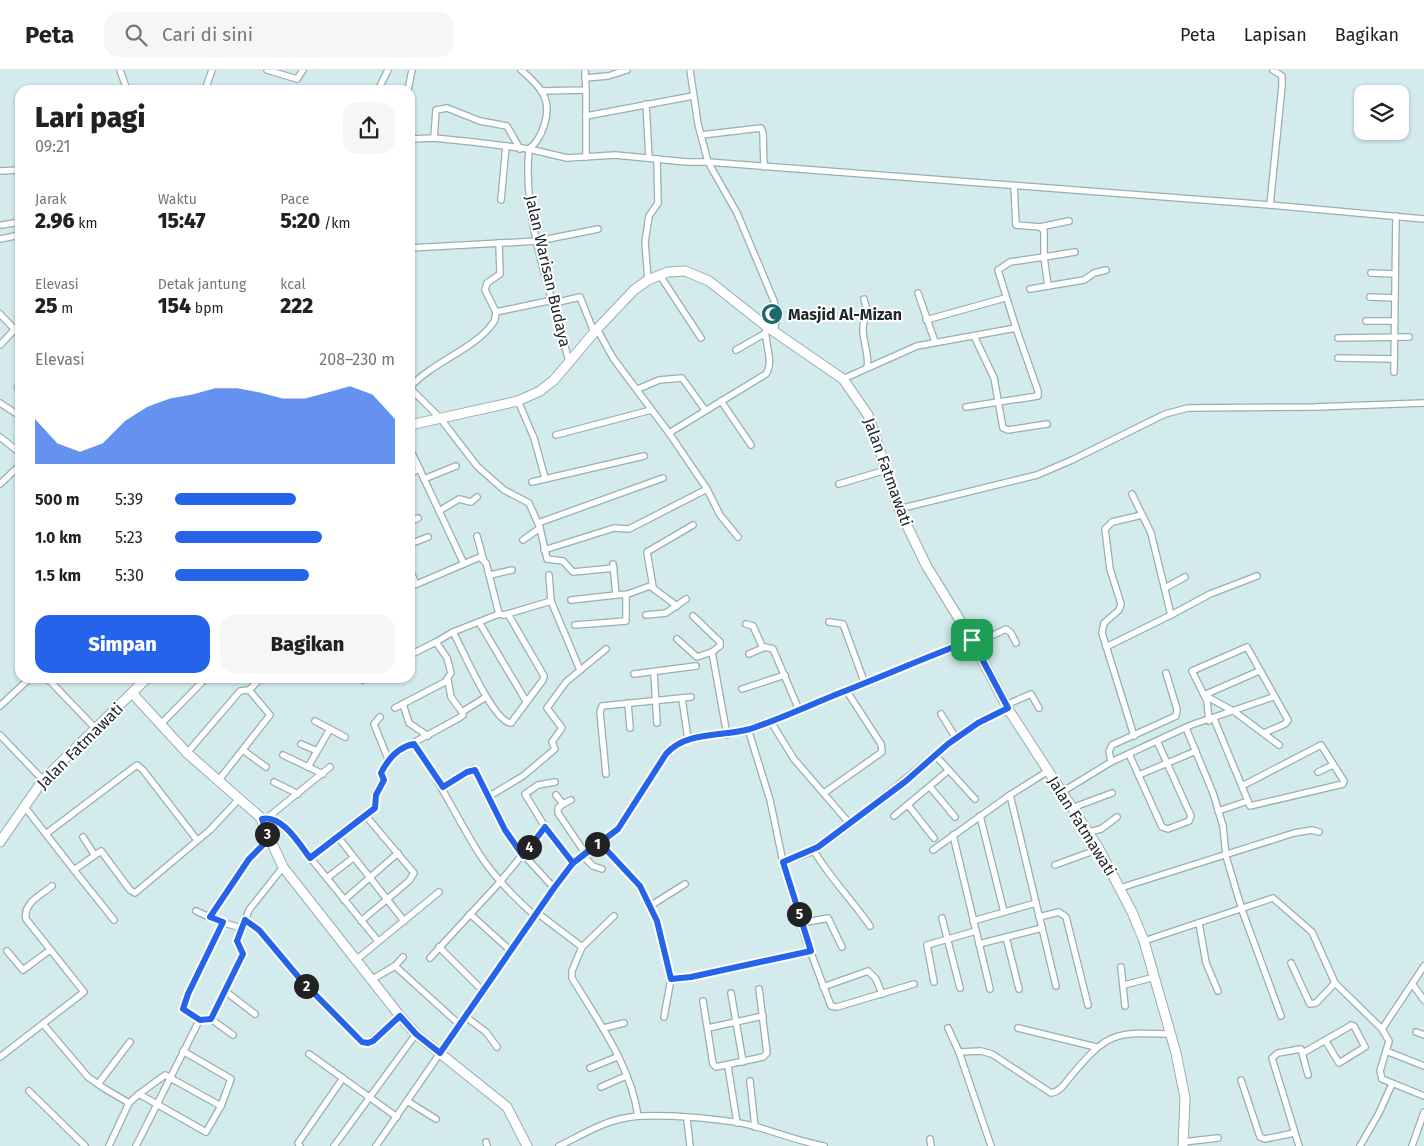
<!DOCTYPE html>
<html lang="id">
<head>
<meta charset="utf-8">
<style>
  :root { --surface:#fff; --page:#f6f6f6; --text:#222; --muted:#767676; --line:#e0e0e0; --accent:#2563eb }
  body { margin:0; font-family:"Fira Sans",sans-serif; background:var(--page); color:var(--text); height:100vh; display:flex; flex-direction:column; font-size:19px; white-space:nowrap }
  * { box-sizing:border-box; margin:0 }
  p { font-size:16px; color:var(--muted) }
  .icon { flex:none; width:28px; height:28px; fill:none; stroke:currentColor; stroke-width:2; stroke-linecap:round; stroke-linejoin:round }
  .map { position:relative; flex:1; overflow:hidden }
  .panel { position:absolute; left:15px; top:15px; width:400px; height:598px; display:flex; flex-direction:column; background:var(--surface); border-radius:15px; box-shadow:0 1px 4px #0004 }
  .panel>* { flex:none }
  .fabs { position:absolute; left:1354px; top:15px; display:grid; gap:10px }
  .fabs a { display:grid; place-items:center; width:55px; height:55px; border-radius:10px; background:var(--surface); box-shadow:0 1px 4px #0004; font-size:25px }
  .pin { position:absolute; display:grid; place-items:center; width:42px; height:42px; color:#fff; margin:-21px; border-radius:10px; box-shadow:0 2px 8px #0006 }
  .km { position:absolute; width:25px; height:25px; margin:-12px; border-radius:50%; background:#222; color:#fff; font-size:14px; line-height:25px; text-align:center }
  .round { display:grid; place-items:center; flex:none; width:52px; height:52px; border-radius:15px; background:var(--page) }
  .headline { display:flex; align-items:center; justify-content:space-between; height:85px; padding:0 20px }
  h1 { font-size:28px; font-weight:800; line-height:38px }
  .figures { display:grid; grid-template-columns:repeat(3,1fr); gap:8px; height:85px; padding:5px 20px }
  .figures div { display:grid; align-content:center }
  .figures b { font-size:21px; font-weight:800 }
  .figures small { font-size:14px; font-weight:400 }
  .figures p { font-size:14px }
  .chart { height:140px; padding:10px 20px }
  .chart p { display:flex; justify-content:space-between }
  .chart svg { width:100%; height:90px; margin-top:5px; fill:var(--accent); opacity:.7 }
  .action { display:flex; gap:10px; margin-top:auto; padding:10px 20px }
  .action a { flex:1; height:58px; border-radius:15px; background:var(--accent); color:#fff; font-size:20px; font-weight:800; line-height:58px; text-align:center }
  .action a+a { background:var(--page); color:var(--text) }
  ul { padding:0 20px; list-style:none; font-size:16px }
  li { display:grid; grid-template-columns:80px 60px 1fr; align-items:center; height:38px }
  li i { height:12px; border-radius:6px; background:var(--accent) }
  header { display:flex; align-items:center; gap:30px; box-sizing:border-box; height:70px; padding:0 25px; background:var(--surface); border-bottom:1px solid var(--line) }
  header strong { font-size:24px }
  nav { display:flex; gap:28px; margin-inline-start:auto; font-size:18px }
  .search { width:350px; height:45px; background:var(--page); display:flex; align-items:center; gap:12px; box-sizing:border-box; padding:0 18px; border-radius:15px; color:var(--muted); font-size:19px }
  .map>svg:first-child { display:block }
  .lines { fill:none; stroke-linecap:round; stroke-linejoin:round }
  .street-casing { stroke:#98aeb1; stroke-width:8 }
  .secondary-casing { stroke:#98aeb1; stroke-width:11 }
  .street { stroke:#fff; stroke-width:5.5 }
  .secondary { stroke:#fff; stroke-width:9 }
  .route-casing { stroke:#fff; stroke-width:10 }
  .route { stroke:#2563eb; stroke-width:6 }
  .labels { text-anchor:middle; dominant-baseline:central; stroke-width:4; stroke-linejoin:round; paint-order:stroke }
  .street-label { font-size:16px; fill:#202829; stroke:#fff }
  .poi-label { font-size:16px; font-weight:bold; fill:#202829; stroke:#fff; text-anchor:start }
</style>
</head>
<body>
<header>
<strong>Peta</strong>
<div class="search"><svg class="icon" aria-label="search" viewBox="0 0 24 24"><circle cx="10" cy="10" r="6"/><path d="M15 15l6 6"/></svg>Cari di sini</div>
<nav><a>Peta</a><a>Lapisan</a><a>Bagikan</a></nav>
</header>
<div class="map">
<svg width="1424" height="1076" viewBox="0 0 1424 1076">
  <rect width="100%" height="100%" fill="#d3ebed"/>
  <g class="lines">
    <g class="street-casing">
      <g id="street">
        <path d="M120 0 127 20"/>
        <path d="M267 0 297 9 303 0"/>
        <path d="M521 0C529 7 540 16 544 26 552 42 542 69 529 79"/>
        <path d="M690 0 698 54 708 92 737 143 774 231 777 247 774 261"/>
        <path d="M585 8 608 6 627 0"/>
        <path d="M205 20 212 0"/>
        <path d="M378 20 388 0"/>
        <path d="M408 20 412 0"/>
        <path d="M541 21 586 20 585 0"/>
        <path d="M646 34 649 88"/>
        <path d="M586 46 693 26"/>
        <path d="M701 65 761 58 763 63 764 97"/>
        <path d="M434 68 436 40 447 38 480 51 507 56 520 79"/>
        <path d="M410 69 434 68 473 72 529 79 567 88 615 85 687 92H708L1270 135 1424 149"/>
        <path d="M529 79C522 150 552 224 569 292"/>
        <path d="M586 87V20"/>
        <path d="M0 101 20 100"/>
        <path d="M1014 116 1016 155 1041 157 1044 161V187L1010 192 998 200 1016 258"/>
        <path d="M501 130 506 76"/>
        <path d="M1270 135 1282 16V6L1273 0"/>
        <path d="M2 155 20 152"/>
        <path d="M1040 157 1069 151"/>
        <path d="M0 169 20 165"/>
        <path d="M410 178 538 171 598 159"/>
        <path d="M1371 203 1395 204"/>
        <path d="M659 204 701 268"/>
        <path d="M648 210 645 172 649 146 658 133 657 89"/>
        <path d="M1048 216 1044 187 1075 182"/>
        <path d="M1030 219 1084 210 1094 203 1106 200"/>
        <path d="M918 223 935 272"/>
        <path d="M1370 227 1395 228"/>
        <path d="M864 229C868 241 865 245 863 257 862 271 870 284 867 298"/>
        <path d="M554 233 580 227 594 262"/>
        <path d="M496 242 485 220 487 213 500 204 499 173"/>
        <path d="M0 244 20 265"/>
        <path d="M926 250 1005 228"/>
        <path d="M1366 251H1395"/>
        <path d="M597 259 613 288 669 363 766 304C775 291 763 271 766 256"/>
        <path d="M974 266 994 308 1003 358 1008 360 1047 354"/>
        <path d="M1338 268 1409 267"/>
        <path d="M0 275 15 259"/>
        <path d="M736 280 764 264"/>
        <path d="M1338 288 1394 289"/>
        <path d="M1394 302 1396 146"/>
        <path d="M843 309 917 276 1016 258 1038 321V326L966 337"/>
        <path d="M18 317 20 318"/>
        <path d="M410 317C433 292 476 278 493 253 496 250 495 246 496 242L553 230"/>
        <path d="M410 318 440 348 477 396 504 420 529 433 540 458 547 489 563 491 573 502 614 498"/>
        <path d="M638 319 659 310 682 308 705 340"/>
        <path d="M518 331 534 368 545 408"/>
        <path d="M721 331 751 375"/>
        <path d="M0 333 20 346"/>
        <path d="M556 365 651 340"/>
        <path d="M0 367 20 383"/>
        <path d="M410 379 464 494"/>
        <path d="M410 403 420 399"/>
        <path d="M424 409 456 396"/>
        <path d="M532 412 644 386"/>
        <path d="M0 414 20 395"/>
        <path d="M839 414 886 400"/>
        <path d="M707 419 720 445 738 467"/>
        <path d="M899 439 1037 405 1072 390 1165 344 1188 338 1315 337 1424 333"/>
        <path d="M439 441 459 429 471 432 477 427"/>
        <path d="M410 452 418 448"/>
        <path d="M538 453 663 408"/>
        <path d="M477 466 483 488"/>
        <path d="M523 470 540 458"/>
        <path d="M410 474 428 467"/>
        <path d="M544 480 614 458 629 459 707 419 669 363"/>
        <path d="M410 500 416 514"/>
        <path d="M490 505 512 500"/>
        <path d="M549 505 551 531 580 600"/>
        <path d="M410 517 480 487 486 493 499 544 504 545 551 531"/>
        <path d="M653 517 647 482 693 455"/>
        <path d="M1165 518 1185 507"/>
        <path d="M616 525 628 524 650 516 677 536"/>
        <path d="M571 530 616 525 613 494"/>
        <path d="M646 545 666 543 686 529"/>
        <path d="M1171 545 1210 524 1257 506"/>
        <path d="M479 552 526 631"/>
        <path d="M829 552 843 554 865 614"/>
        <path d="M746 554 753 556 763 578"/>
        <path d="M575 555 626 551V525"/>
        <path d="M453 562C462 578 493 652 511 653L543 610 544 606 508 544"/>
        <path d="M677 569 697 587 712 582 720 576V572L693 546"/>
        <path d="M436 572 453 562 499 544"/>
        <path d="M974 574 1006 559 1011 563 1016 573"/>
        <path d="M1106 577 1171 545 1151 463 1132 424"/>
        <path d="M712 582 727 665"/>
        <path d="M749 584 765 577 773 579 799 640"/>
        <path d="M1259 601 1204 625 1235 642 1279 675"/>
        <path d="M654 603 657 653"/>
        <path d="M634 604 696 596"/>
        <path d="M47 608 96 659"/>
        <path d="M135 608 140 615"/>
        <path d="M363 610 367 608"/>
        <path d="M448 610 451 627 462 642"/>
        <path d="M742 619 785 605"/>
        <path d="M249 620 261 608"/>
        <path d="M682 629 688 669"/>
        <path d="M628 633 630 658"/>
        <path d="M403 634 409 653 428 666"/>
        <path d="M1006 635 1031 624 1039 638"/>
        <path d="M0 636 30 608"/>
        <path d="M395 638 445 612 451 603 447 588 436 572 410 585"/>
        <path d="M941 644 956 668"/>
        <path d="M380 647 374 654 388 689"/>
        <path d="M1214 649 1248 731"/>
        <path d="M315 651 345 667"/>
        <path d="M1209 651 1207 631 1192 601 1247 577 1288 650 1285 654 1264 663"/>
        <path d="M771 652 794 689 850 754 814 781 783 792"/>
        <path d="M160 655 206 608"/>
        <path d="M1186 658 1213 723 1223 756 1226 786 1242 840 1281 946"/>
        <path d="M748 659 770 730 783 792 806 870 831 936 837 937 914 914"/>
        <path d="M0 665 43 710"/>
        <path d="M1134 666 1102 563 1104 553 1119 540 1121 534 1110 499 1105 459 1112 452 1142 445"/>
        <path d="M301 674 317 681"/>
        <path d="M414 674C439 709 457 749 480 785 495 808 514 827 534 845"/>
        <path d="M243 680 266 697"/>
        <path d="M187 683 240 621 249 620 270 645 218 711"/>
        <path d="M1129 684 1162 757 1168 759 1189 751 1191 746 1157 671"/>
        <path d="M283 685 323 704"/>
        <path d="M935 685 975 729"/>
        <path d="M1111 692 1109 681 1112 675 1176 646 1177 639 1166 603"/>
        <path d="M308 697 330 659"/>
        <path d="M1318 702 1333 695"/>
        <path d="M606 704 600 642 602 636 691 627"/>
        <path d="M1139 705 1196 681"/>
        <path d="M274 712 298 724"/>
        <path d="M555 712 538 715 525 724 545 757 573 793"/>
        <path d="M443 717 473 699 478 705 488 727"/>
        <path d="M930 717 955 747"/>
        <path d="M1062 722 1111 692 1191 655 1273 627"/>
        <path d="M824 723 882 682 881 674 846 620"/>
        <path d="M556 725 563 734 558 738V743L585 783"/>
        <path d="M1010 725 1056 916"/>
        <path d="M563 734 571 730"/>
        <path d="M908 735 934 768"/>
        <path d="M24 736 74 800 101 781 130 820 135 823 210 760 239 729"/>
        <path d="M1072 738 1112 723"/>
        <path d="M1218 741 1248 731 1250 736 1343 714 1344 711 1321 675 1242 716"/>
        <path d="M894 746 949 700"/>
        <path d="M980 746 1004 842"/>
        <path d="M267 748 330 697"/>
        <path d="M262 749C275 746 283 757 291 764L378 871"/>
        <path d="M850 754 948 674 978 653 1008 639"/>
        <path d="M1089 762 1101 759 1117 747"/>
        <path d="M47 763 137 695 143 700 197 770"/>
        <path d="M953 765 990 919"/>
        <path d="M83 767 94 784"/>
        <path d="M338 767 404 851"/>
        <path d="M599 772 640 816 657 851 671 909 691 907 811 881"/>
        <path d="M933 780 1010 725 1048 701"/>
        <path d="M814 781C830 808 852 830 870 856"/>
        <path d="M582 785 593 796 602 799"/>
        <path d="M310 788 375 738V725L383 710 381 703 388 689 400 680 459 648 463 645 462 642 486 627"/>
        <path d="M1055 795 1099 779"/>
        <path d="M74 800 114 850"/>
        <path d="M327 808 353 788"/>
        <path d="M554 818 512 772 488 727 523 706 555 679 552 672 562 658 547 638 566 612 606 579"/>
        <path d="M1120 818 1294 763 1312 760 1319 762"/>
        <path d="M344 830 398 783"/>
        <path d="M650 836 685 814"/>
        <path d="M196 841 220 852 242 858"/>
        <path d="M536 842 582 877 614 846"/>
        <path d="M470 844 511 881"/>
        <path d="M210 847 249 789 269 769"/>
        <path d="M1039 847 1059 842 1066 847 1088 935"/>
        <path d="M942 848 960 918"/>
        <path d="M245 850 259 860 301 910 362 972 368 973 400 946"/>
        <path d="M361 851 409 811 414 803 366 746"/>
        <path d="M973 851 1036 833"/>
        <path d="M802 853 828 848 842 877"/>
        <path d="M1199 853 1206 893 1218 921"/>
        <path d="M1006 867 1019 919"/>
        <path d="M1144 871 1273 828 1312 862 1335 913 1316 933 1310 934 1291 893"/>
        <path d="M979 874 1042 858"/>
        <path d="M439 877 484 922"/>
        <path d="M582 877 572 901V908C598 951 631 996 638 1046"/>
        <path d="M7 881 23 900 50 880"/>
        <path d="M430 888 500 812 545 757"/>
        <path d="M356 890 439 822"/>
        <path d="M395 896 403 887"/>
        <path d="M1121 897 1125 936"/>
        <path d="M371 910 395 896 460 955"/>
        <path d="M934 912 927 875 976 861"/>
        <path d="M1335 913 1382 959 1424 896"/>
        <path d="M1124 915 1155 907"/>
        <path d="M1413 915 1424 930"/>
        <path d="M823 917 868 901 876 909 882 924"/>
        <path d="M225 921 255 944"/>
        <path d="M731 923 743 992"/>
        <path d="M703 931 713 994 716 997 763 987 767 983 759 919"/>
        <path d="M466 947 486 962 497 977"/>
        <path d="M664 947 671 909"/>
        <path d="M200 949 185 941 183 936 223 852"/>
        <path d="M211 949 243 884 237 871 249 840 283 797"/>
        <path d="M44 955 88 1007 98 1014"/>
        <path d="M604 958 624 953"/>
        <path d="M708 958 763 946"/>
        <path d="M948 958 959 982 991 1076"/>
        <path d="M1018 958 1096 977"/>
        <path d="M1382 959 1389 971 1380 1001 1382 1009 1424 1026"/>
        <path d="M1416 962 1424 965"/>
        <path d="M130 972 98 1014 102 1017 129 1033 139 1024 206 1062 221 1036"/>
        <path d="M1386 981 1424 996"/>
        <path d="M959 982 981 981 992 984 1051 1023C1060 1022 1065 1013 1071 1006 1108 962 1114 962 1171 964"/>
        <path d="M1303 983 1350 956 1351 955 1354 956 1365 977 1339 993 1325 970"/>
        <path d="M309 984 397 1047"/>
        <path d="M0 987 84 922 26 849C23 833 41 825 52 816"/>
        <path d="M728 996 737 1053"/>
        <path d="M590 998 617 987"/>
        <path d="M1241 1010 1260 1067 1265 1069 1294 1063"/>
        <path d="M750 1011 755 1057"/>
        <path d="M601 1017 626 1006"/>
        <path d="M29 1021 85 1076"/>
        <path d="M139 1024 165 1005 221 1036 231 1009 183 981"/>
        <path d="M407 1031 436 1049"/>
        <path d="M687 1049 690 1076"/>
        <path d="M930 1069 931 1076"/>
        <path d="M486 1072 487 1076"/>
        <path d="M1183 1072 1218 1068"/>
        <path d="M109 1076 129 1033"/>
        <path d="M136 1076 200 949H211L233 965"/>
        <path d="M300 1076 298 1073 343 1008"/>
        <path d="M334 1076 416 964"/>
        <path d="M376 1076 554 818 573 793 618 759 666 684C686 661 722 667 750 658 783 648 814 633 845 621 888 604 929 586 972 570"/>
        <path d="M559 1076C580 1066 602 1052 625 1048 653 1042 726 1049 754 1056 778 1063 799 1071 824 1076"/>
        <path d="M1299 1076 1272 988 1278 983 1301 979 1308 1005"/>
        <path d="M1360 1076 1379 1043 1392 1014"/>
        <path d="M1412 1076 1424 1042"/>
      </g>
    </g>
    <g class="secondary-casing">
      <g id="secondary">
        <path d="M410 355 518 331 540 321 554 310 597 259 634 220 648 210 668 202 685 201 709 211 766 256 843 309 868 345 899 439 926 495 972 570 1008 639 1099 779 1132 842 1144 871 1176 983 1185 1028 1183 1076"/>
        <path d="M132 623 187 683 260 747 283 797 400 946 416 964 507 1037 527 1076"/>
        <path d="M0 772 43 710 147 608"/>
      </g>
    </g>
    <use href="#street" class="street"/>
    <use href="#secondary" class="secondary"/>
  </g>
  <g class="lines">
    <g class="route-casing">
      <path id="route" d="M972 570C929 586 888 604 845 621 814 633 783 648 750 659 722 667 686 661 666 684L618 759 573 793 554 818 440 983 416 964 400 946 373 971 368 973 362 972 301 910 259 860 245 850 237 871 243 884 211 949 200 950 183 939 188 924 223 852 210 847 249 789 269 769 262 749C282 744 300 775 310 788L375 738 376 725 384 710 381 703C388 689 398 677 414 674L443 717 467 702 475 700 505 760 523 786 545 757 573 793 599 772 640 816 657 851 671 909 691 907 811 881 783 792 818 777 906 711 948 674 978 653 1008 638 972 570"/>
    </g>
    <use href="#route" class="route"/>
  </g>
  <defs>
    <g id="mosque-disc" transform="scale(1.125)"><circle r="9.5" fill="#1e6971" stroke="#fff"/><path d="M3.5-4.9A6 6 0 1 0 3.5 4.9A5 5 0 1 1 3.5-4.9Z" fill="#fff"/></g>
  </defs>
  <g fill-rule="evenodd">
    <use href="#mosque-disc" x="772" y="244"/>
  </g>
  <g class="labels">
    <g class="street-label">
      <text transform="translate(548 201) rotate(77)">Jalan Warisan Budaya</text>
      <text transform="translate(888 402) rotate(70)">Jalan Fatmawati</text>
      <text transform="translate(80 676) rotate(-45)">Jalan Fatmawati</text>
      <text transform="translate(1082 756) rotate(58)">Jalan Fatmawati</text>
    </g>
    <g class="poi-label">
      <text x="788" y="244">Masjid Al-Mizan</text>
    </g>
  </g>
</svg>
<div class="fabs">
<a><svg class="icon" aria-label="layers" viewBox="0 0 24 24"><path d="M12 4l9 5-9 5-9-5zM3 14l9 5 9-5"/></svg></a>
</div>
<div class="pin" style="left:972px;top:570px;background:#1e9e55"><svg class="icon" aria-label="arrive" viewBox="0 0 24 24"><path d="M6 21V4h12l-3 4 3 4H6"/></svg></div>
<b class="km" style="left:597px;top:774px">1</b>
<b class="km" style="left:306px;top:916px">2</b>
<b class="km" style="left:267px;top:764px">3</b>
<b class="km" style="left:529px;top:777px">4</b>
<b class="km" style="left:799px;top:844px">5</b>
<section class="panel">
<div class="headline"><div><h1>Lari pagi</h1><p>09:21</p></div><a class="round"><svg class="icon" aria-label="share" viewBox="0 0 24 24"><path d="M12 15V3M7 8l5-5 5 5M5 13v7h14v-7"/></svg></a></div>
<div class="figures">
<div><p>Jarak</p><b>2.96<small> km</small></b></div>
<div><p>Waktu</p><b>15:47</b></div>
<div><p>Pace</p><b>5:20<small> /km</small></b></div>
</div>
<div class="figures">
<div><p>Elevasi</p><b>25<small> m</small></b></div>
<div><p>Detak jantung</p><b>154<small> bpm</small></b></div>
<div><p>kcal</p><b>222</b></div>
</div>
<div class="chart"><p><span>Elevasi</span>208–230 m</p>
<svg viewBox="0 0 160 44" preserveAspectRatio="none"><path d="M0 44V22L10 34L20 38L30 34L40 23L50 16L60 12L70 10L80 7L90 7L100 9L110 12L120 12L130 9L140 6L150 10L160 22V44z"/></svg>
</div>
<ul>
<li><b>500 m</b>5:39<i style="width:55%"></i></li>
<li><b>1.0 km</b>5:23<i style="width:67%"></i></li>
<li><b>1.5 km</b>5:30<i style="width:61%"></i></li>
</ul>
<div class="action"><a>Simpan</a><a>Bagikan</a></div>
</section>
</div>
</body>
</html>
